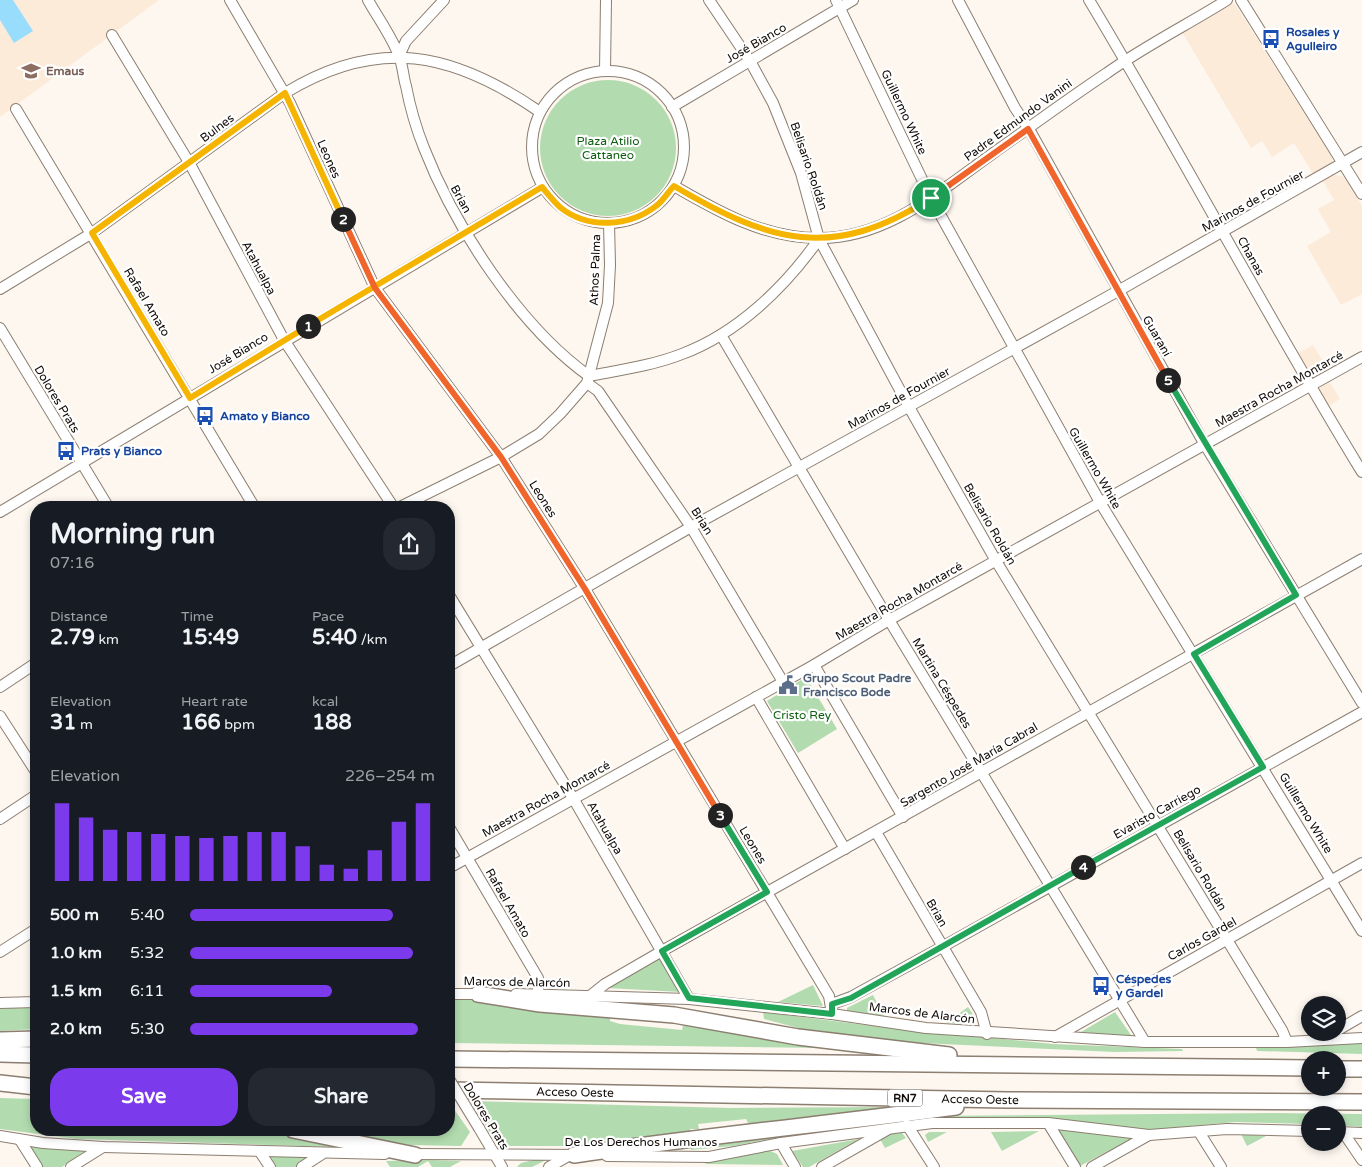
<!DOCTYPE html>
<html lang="en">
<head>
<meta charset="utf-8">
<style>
  :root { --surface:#171b24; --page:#242831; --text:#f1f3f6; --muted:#9ea1a6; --accent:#7c3aed }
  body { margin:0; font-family:"Varela Round",sans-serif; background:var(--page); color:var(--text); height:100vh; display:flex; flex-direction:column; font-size:19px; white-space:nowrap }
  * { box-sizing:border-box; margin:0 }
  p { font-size:16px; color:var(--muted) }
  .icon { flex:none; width:28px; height:28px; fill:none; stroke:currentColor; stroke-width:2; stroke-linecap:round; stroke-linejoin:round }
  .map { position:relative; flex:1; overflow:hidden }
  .sheet { position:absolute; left:30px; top:501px; width:425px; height:635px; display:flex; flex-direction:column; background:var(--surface); border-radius:20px; box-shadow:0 2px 8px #0003 }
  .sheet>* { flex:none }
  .fabs { position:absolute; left:1301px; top:996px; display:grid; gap:10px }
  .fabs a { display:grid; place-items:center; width:45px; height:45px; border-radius:50%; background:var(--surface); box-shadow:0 2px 8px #0003; font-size:25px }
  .pin { position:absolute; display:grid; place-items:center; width:42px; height:42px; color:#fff; margin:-21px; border:2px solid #fff; border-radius:50%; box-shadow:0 1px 5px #0007 }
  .km { position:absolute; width:25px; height:25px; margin:-12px; border-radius:50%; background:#222; color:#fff; font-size:14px; line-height:25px; text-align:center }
  .round { display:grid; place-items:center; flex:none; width:52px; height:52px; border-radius:20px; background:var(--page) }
  .headline { display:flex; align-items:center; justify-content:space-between; height:85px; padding:0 20px }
  h1 { font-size:28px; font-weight:800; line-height:38px }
  .figures { display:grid; grid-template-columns:repeat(3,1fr); gap:8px; height:85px; padding:5px 20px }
  .figures div { display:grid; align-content:center }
  .figures b { font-size:21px; font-weight:800 }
  .figures small { font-size:14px; font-weight:400 }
  .figures p { font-size:14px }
  .chart { height:140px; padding:10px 20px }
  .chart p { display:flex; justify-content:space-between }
  .chart svg { width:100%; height:90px; margin-top:5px; stroke:var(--accent); stroke-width:6 }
  .button { display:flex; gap:10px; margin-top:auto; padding:10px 20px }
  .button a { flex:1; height:58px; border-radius:20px; background:var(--accent); color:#fff; font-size:20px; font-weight:800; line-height:58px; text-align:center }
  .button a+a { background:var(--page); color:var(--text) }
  ul { padding:0 20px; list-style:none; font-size:16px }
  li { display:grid; grid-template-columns:80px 60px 1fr; align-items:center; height:38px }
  li i { height:12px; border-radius:6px; background:var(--accent) }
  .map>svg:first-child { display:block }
  .built { fill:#fdebda }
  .green { fill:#b2dcaf }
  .water { fill:#99ddfc }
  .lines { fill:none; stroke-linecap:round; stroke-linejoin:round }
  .minor-casing { stroke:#8c7e70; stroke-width:12 }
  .highway-casing { stroke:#8c7e70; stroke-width:18 }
  .minor { stroke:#fff; stroke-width:10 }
  .highway { stroke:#fff; stroke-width:15 }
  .minor-bridge-casing { stroke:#8c7e70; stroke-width:12; stroke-linecap:butt }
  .minor-bridge { stroke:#fff; stroke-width:10 }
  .split-1-casing { stroke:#fff; stroke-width:10 }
  .split-2-casing { stroke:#fff; stroke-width:10 }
  .split-3-casing { stroke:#fff; stroke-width:10 }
  .split-4-casing { stroke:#fff; stroke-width:10 }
  .split-5-casing { stroke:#fff; stroke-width:10 }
  .split-6-casing { stroke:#fff; stroke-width:10 }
  .split-1 { stroke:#f5b400; stroke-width:6 }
  .split-2 { stroke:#f5b400; stroke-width:6 }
  .split-3 { stroke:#f0652b; stroke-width:6 }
  .split-4 { stroke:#22a559; stroke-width:6 }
  .split-5 { stroke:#22a559; stroke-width:6 }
  .split-6 { stroke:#f0652b; stroke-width:6 }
  .labels { text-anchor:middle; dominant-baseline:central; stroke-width:4.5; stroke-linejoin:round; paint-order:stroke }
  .shield { fill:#fff; stroke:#585451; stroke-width:1 }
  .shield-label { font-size:11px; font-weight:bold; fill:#100a06 }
  .transit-label { font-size:12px; font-weight:bold; fill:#164399; stroke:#fff; text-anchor:start }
  .street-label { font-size:12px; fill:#100a06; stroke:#fff }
  .education-label { font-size:12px; font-weight:bold; fill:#785e54; stroke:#fff; text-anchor:start }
  .park-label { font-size:12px; fill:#0e5e11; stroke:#fff }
  .service-label { font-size:12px; font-weight:bold; fill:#4e5e75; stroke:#fff; text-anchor:start }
</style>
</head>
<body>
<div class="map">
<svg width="1362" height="1167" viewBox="0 0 1362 1167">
  <rect width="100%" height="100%" fill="#fdf7f0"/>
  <g class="built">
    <path d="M0 0H159L0 117Z"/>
    <path d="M1231 3 1235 4 1332 157V163L1315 177 1294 143 1272 157 1262 141 1251 148 1182 32Z"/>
    <path d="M1332 175 1342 176 1345 178 1362 206V294L1341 305 1307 246 1331 232 1318 209 1334 200 1323 181Z"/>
    <path d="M1313 345 1328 369 1317 376 1308 374 1296 354Z"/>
    <path d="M1329 381 1340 399 1326 408 1318 389Z"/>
  </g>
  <g class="green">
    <circle cx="608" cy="148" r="68"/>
    <path d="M806 677 837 729 798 753 767 701Z"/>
    <path d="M662 956 681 992 607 988Z"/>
    <path d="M813 985 823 1006 778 1002Z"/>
    <path d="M873 995 884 1016 847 1011V1008Z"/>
    <path d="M449 998 493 1001 610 1015V1021L620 1024 682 1030 683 1025 826 1045 827 1048 449 1043Z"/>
    <path d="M36 1006V1029L0 1031V1007Z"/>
    <path d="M968 1007 974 1016 972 1021 968 1024 946 1023Z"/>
    <path d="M763 1012 873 1026 1053 1044 1182 1049 1183 1051 1115 1052 876 1041 825 1035 764 1019Z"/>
    <path d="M1115 1012 1133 1038 1081 1032Z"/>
    <path d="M1362 1043V1054L1257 1051 1256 1048Z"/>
    <path d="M0 1098 36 1099V1130H280L365 1147V1148L77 1139 0 1129Z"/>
    <path d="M471 1101 731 1108 887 1107V1110L750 1127 746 1119 698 1124 699 1129H690L691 1134 572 1146H498Z"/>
    <path d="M449 1102 470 1132 461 1146 410 1145 311 1130H449Z"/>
    <path d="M1272 1113 1362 1114V1127L1338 1125V1115H1310V1124L1235 1122 1149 1130 1049 1119 993 1117 927 1119 815 1131 733 1146 691 1150V1148L749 1135 917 1116Z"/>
    <path d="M1058 1128 1133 1138 1080 1166Z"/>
    <path d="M1039 1131 1002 1151 991 1132Z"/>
    <path d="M929 1132H947L928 1142 925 1135Z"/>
    <path d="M893 1133H902L906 1138 885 1148 880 1139Z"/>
    <path d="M1241 1134 1266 1136 1247 1146Z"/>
    <path d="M859 1139 809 1167H803L792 1151Z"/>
    <path d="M23 1144 85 1151 62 1167H39Z"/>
    <path d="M768 1150 777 1154 783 1165 705 1164 709 1159Z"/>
    <path d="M265 1155 312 1157 296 1167H273Z"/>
    <path d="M428 1160 461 1161 450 1167H432L428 1161 418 1167H390L386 1161Z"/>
    <path d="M533 1160H546L532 1167H517L521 1163Z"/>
  </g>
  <path class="water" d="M0 0H13L33 31 14 43 0 20Z"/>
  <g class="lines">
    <g class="minor-casing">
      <g id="minor">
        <path d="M230 0 290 103 375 288 501 457 585 589 829 996 832 1014"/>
        <path d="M368 0C378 18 392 37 399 56 403 66 403 76 406 86 410 107 416 128 424 148 455 227 519 326 589 376"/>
        <path d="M709 0 750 61 773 103 801 173 819 239 909 407 996 561 1282 1030 1287 1042"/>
        <path d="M836 0 931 198 1101 504 1362 931"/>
        <path d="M958 0 1015 108 1029 129 1205 445 1362 703"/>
        <path d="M1089 0C1183 156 1267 317 1362 472"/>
        <path d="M1241 0 1362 194"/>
        <path d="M112 35 190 164 284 340 394 508"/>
        <path d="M399 56 406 41 444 0"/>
        <path d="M605 71 606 0"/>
        <circle cx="608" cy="147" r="76"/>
        <path d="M672 107 853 0"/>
        <path d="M16 109 255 508"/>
        <path d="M674 186C719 212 764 238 818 238 886 239 940 191 992 154 1030 127 1068 99 1107 73 1145 46 1187 25 1227 0"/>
        <path d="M0 289 92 233 285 93C378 36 453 52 540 112"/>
        <path d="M0 328 109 508"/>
        <path d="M721 335 889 620 1145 1042"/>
        <path d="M589 376C620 370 651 366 682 354 738 333 785 287 819 239"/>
        <path d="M587 383 598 391 691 527 783 682"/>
        <path d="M398 508 501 457 539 434 560 414 587 383 608 303 610 265 609 223"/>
        <path d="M0 512 543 187"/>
        <path d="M449 595 573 798 689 999"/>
        <path d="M814 665 903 817"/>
        <path d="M449 666 691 527 1118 291 1362 152"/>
        <path d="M0 687 36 663"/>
        <path d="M756 697 845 849"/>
        <path d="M0 716 36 772"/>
        <path d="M0 819 36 795"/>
        <path d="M449 827 538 978V995"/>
        <path d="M876 832 981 1012 987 1034"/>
        <path d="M449 868 814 665 889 620 1362 357"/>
        <path d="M0 952 36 929"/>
        <path d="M449 994H484"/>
        <path d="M516 994 689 999 832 1014 926 1028 1145 1042H1287L1362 1038"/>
        <path d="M590 996 605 984 662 951 1362 559"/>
        <path d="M0 1003 36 1002"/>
        <path d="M832 1004 851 997 942 947 1362 712"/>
        <path d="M1338 1030 1362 1016"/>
        <path d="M1055 1037 1362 863"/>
        <path d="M1048 1123 1075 1167"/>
        <path d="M907 1125 934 1167"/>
        <path d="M479 1128 502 1167"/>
        <path d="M1199 1132 1221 1167"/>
        <path d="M1338 1132 1362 1133"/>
        <path d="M1343 1132 1362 1160"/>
        <path d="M0 1136 43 1143 103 1147 385 1154"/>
        <path d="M20 1140 37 1167"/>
        <path d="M781 1143 795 1167"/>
        <path d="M260 1152 270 1167"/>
        <path d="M410 1154 580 1155"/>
        <path d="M607 1156 709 1157 781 1143 932 1123H1048L1149 1135 1227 1129 1310 1131"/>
        <path d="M71 1167 103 1147"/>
        <path d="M302 1167 322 1154"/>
        <path d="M549 1167 570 1155"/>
        <path d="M822 1167 887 1130"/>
        <path d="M1092 1167 1149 1135"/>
      </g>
    </g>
    <g class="highway-casing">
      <g id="highway">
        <path d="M478 994 540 1004 674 1015 798 1037 949 1055"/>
        <path d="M0 1040 36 1039"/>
        <path d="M0 1054 36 1055"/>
        <path d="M449 1059 1310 1068"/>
        <path d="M1338 1069H1362"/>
        <path d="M0 1083 36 1087"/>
        <path id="s1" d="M449 1090 1007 1100 1362 1102"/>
        <path d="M293 1130 415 1155"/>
        <path d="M574 1155C701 1136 829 1124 956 1107"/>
      </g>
    </g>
    <use href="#minor" class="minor"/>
    <use href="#highway" class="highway"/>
    <g class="minor-bridge-casing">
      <path id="minor-bridge" d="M449 1079 479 1128"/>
    </g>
    <use href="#minor-bridge" class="minor-bridge"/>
  </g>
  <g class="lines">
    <g class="split-1-casing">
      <path id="split-1" d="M308 326 542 187C548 194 554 202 561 208 588 229 629 227 656 206 663 201 668 192 674 186 769 242 832 262 931 198"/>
    </g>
    <g class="split-2-casing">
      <path id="split-2" d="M308 326 190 398 92 233 285 93 343 219"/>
    </g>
    <g class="split-3-casing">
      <path id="split-3" d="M343 219 375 288 501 457 585 589 720 815"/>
    </g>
    <g class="split-4-casing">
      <path id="split-4" d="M720 815 767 892 662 951 689 998 832 1014V1004L851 998 1083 867"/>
    </g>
    <g class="split-5-casing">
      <path id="split-5" d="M1083 867 1263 767 1194 654 1296 595 1168 380"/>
    </g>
    <g class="split-6-casing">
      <path id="split-6" d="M931 198 1028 129 1168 380"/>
    </g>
    <use href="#split-1" class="split-1"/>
    <use href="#split-2" class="split-2"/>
    <use href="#split-3" class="split-3"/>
    <use href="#split-4" class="split-4"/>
    <use href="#split-5" class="split-5"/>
    <use href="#split-6" class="split-6"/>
  </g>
  <defs>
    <g id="bus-bare" transform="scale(1.5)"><path d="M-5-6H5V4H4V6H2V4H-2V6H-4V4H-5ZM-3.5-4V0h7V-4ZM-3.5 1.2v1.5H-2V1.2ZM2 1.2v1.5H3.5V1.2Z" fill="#1a4fb4" stroke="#fff" stroke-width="2.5" paint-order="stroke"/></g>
    <g id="school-bare" transform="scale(1.5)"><path d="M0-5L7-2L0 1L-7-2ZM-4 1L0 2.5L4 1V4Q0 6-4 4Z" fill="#8d6e63" stroke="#fff" stroke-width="2.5" paint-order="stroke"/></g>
    <g id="civic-bare" transform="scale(1.5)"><path d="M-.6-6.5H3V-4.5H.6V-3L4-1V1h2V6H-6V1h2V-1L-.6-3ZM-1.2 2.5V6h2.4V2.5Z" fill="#5c6f8a" stroke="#fff" stroke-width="2.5" paint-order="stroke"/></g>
  </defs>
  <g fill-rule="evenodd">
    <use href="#bus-bare" x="1271" y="39"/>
    <use href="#school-bare" x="31" y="71"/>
    <use href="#bus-bare" x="205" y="416"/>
    <use href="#bus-bare" x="66" y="451"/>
    <use href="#civic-bare" x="788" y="685"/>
    <use href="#bus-bare" x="1101" y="986"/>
  </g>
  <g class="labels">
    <rect class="shield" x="887.5" y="1089.5" width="35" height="17" rx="4"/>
    <g class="shield-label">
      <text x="905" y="1098">RN7</text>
    </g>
    <g class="transit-label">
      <text x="1286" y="32">Rosales y<tspan x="1286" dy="14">Agulleiro</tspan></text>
      <text x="220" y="416">Amato y Bianco</text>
      <text x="81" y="451">Prats y Bianco</text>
      <text x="1116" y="979">Céspedes<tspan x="1116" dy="14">y Gardel</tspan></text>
    </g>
    <g class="street-label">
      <text transform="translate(756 43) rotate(-30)">José Bianco</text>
      <text transform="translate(904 112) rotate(65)">Guillermo White</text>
      <text transform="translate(1018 120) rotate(-36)">Padre Edmundo Vanini</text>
      <text transform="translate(217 128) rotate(-37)">Bulnes</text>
      <text transform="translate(329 159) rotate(66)">Leones</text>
      <text transform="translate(809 166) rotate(71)">Belisario Roldán</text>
      <text transform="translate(461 199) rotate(61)">Brian</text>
      <text transform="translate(1253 201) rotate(-29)">Marinos de Fournier</text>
      <text transform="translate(1251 256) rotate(61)">Chanas</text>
      <text transform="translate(259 268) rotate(62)">Atahualpa</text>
      <text transform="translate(595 270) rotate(-88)">Athos Palma</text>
      <text transform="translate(147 302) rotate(59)">Rafael Amato</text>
      <text transform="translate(1157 336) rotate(60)">Guaraní</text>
      <text transform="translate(238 353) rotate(-31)">José Bianco</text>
      <text transform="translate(1279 389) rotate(-29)">Maestra Rocha Montarcé</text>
      <text transform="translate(899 398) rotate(-29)">Marinos de Fournier</text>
      <text transform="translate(57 399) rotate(59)">Dolores Prats</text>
      <text transform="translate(1095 468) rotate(60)">Guillermo White</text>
      <text transform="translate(543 499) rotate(58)">Leones</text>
      <text transform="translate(702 521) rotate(58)">Brian</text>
      <text transform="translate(990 524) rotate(60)">Belisario Roldán</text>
      <text transform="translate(899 601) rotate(-30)">Maestra Rocha Montarcé</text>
      <text transform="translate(942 683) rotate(59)">Martina Céspedes</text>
      <text transform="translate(969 765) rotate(-30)">Sargento José María Cabral</text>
      <text transform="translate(546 799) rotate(-29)">Maestra Rocha Montarcé</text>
      <text transform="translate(1157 812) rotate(-29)">Evaristo Carriego</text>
      <text transform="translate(1306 813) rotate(59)">Guillermo White</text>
      <text transform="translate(605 828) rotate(60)">Atahualpa</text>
      <text transform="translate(753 845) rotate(59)">Leones</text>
      <text transform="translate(1200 870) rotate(59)">Belisario Roldán</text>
      <text transform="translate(508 903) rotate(60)">Rafael Amato</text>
      <text transform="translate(937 913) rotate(60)">Brian</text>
      <text transform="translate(1202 939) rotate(-29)">Carlos Gardel</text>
      <text transform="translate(517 982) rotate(1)">Marcos de Alarcón</text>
      <text transform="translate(922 1013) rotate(7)">Marcos de Alarcón</text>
      <text stroke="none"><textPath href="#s1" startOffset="126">Acceso Oeste</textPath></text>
      <text stroke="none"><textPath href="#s1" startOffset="531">Acceso Oeste</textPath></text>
      <text transform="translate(486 1116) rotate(59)">Dolores Prats</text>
      <text x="641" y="1142">De Los Derechos Humanos</text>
    </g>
    <g class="education-label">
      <text x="46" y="71">Emaus</text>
    </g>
    <g class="park-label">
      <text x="608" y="141">Plaza Atilio<tspan x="608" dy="14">Cattaneo</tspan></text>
      <text x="802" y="715">Cristo Rey</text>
    </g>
    <g class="service-label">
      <text x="803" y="678">Grupo Scout Padre<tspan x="803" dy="14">Francisco Bode</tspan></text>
    </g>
  </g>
</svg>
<div class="fabs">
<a><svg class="icon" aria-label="layers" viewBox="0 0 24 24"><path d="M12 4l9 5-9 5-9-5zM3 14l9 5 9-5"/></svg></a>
<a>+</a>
<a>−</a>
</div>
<div class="pin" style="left:931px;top:198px;background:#1e9e55"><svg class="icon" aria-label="arrive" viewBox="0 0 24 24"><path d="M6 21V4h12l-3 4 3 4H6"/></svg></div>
<b class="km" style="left:308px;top:326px">1</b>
<b class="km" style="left:343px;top:219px">2</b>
<b class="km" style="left:720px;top:815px">3</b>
<b class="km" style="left:1083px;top:867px">4</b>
<b class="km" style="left:1168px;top:380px">5</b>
<section class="sheet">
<div class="headline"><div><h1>Morning run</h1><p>07:16</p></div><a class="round"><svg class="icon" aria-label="share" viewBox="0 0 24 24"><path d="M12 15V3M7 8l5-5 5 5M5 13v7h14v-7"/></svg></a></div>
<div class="figures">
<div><p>Distance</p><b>2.79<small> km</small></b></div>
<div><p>Time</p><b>15:49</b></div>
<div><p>Pace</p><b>5:40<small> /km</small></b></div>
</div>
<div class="figures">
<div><p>Elevation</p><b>31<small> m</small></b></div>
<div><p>Heart rate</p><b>166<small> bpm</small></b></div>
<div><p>kcal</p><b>188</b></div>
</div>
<div class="chart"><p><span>Elevation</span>226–254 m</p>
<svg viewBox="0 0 160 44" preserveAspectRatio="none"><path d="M5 44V6M15 44V13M25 44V19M35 44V20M45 44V21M55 44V22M65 44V23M75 44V22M85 44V20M95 44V20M105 44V27M115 44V36M125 44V38M135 44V29M145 44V15M155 44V6"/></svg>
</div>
<ul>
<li><b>500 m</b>5:40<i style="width:83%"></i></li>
<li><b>1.0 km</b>5:32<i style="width:91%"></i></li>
<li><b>1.5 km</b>6:11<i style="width:58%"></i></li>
<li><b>2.0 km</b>5:30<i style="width:93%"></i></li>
</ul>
<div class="button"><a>Save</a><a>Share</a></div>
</section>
</div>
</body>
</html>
